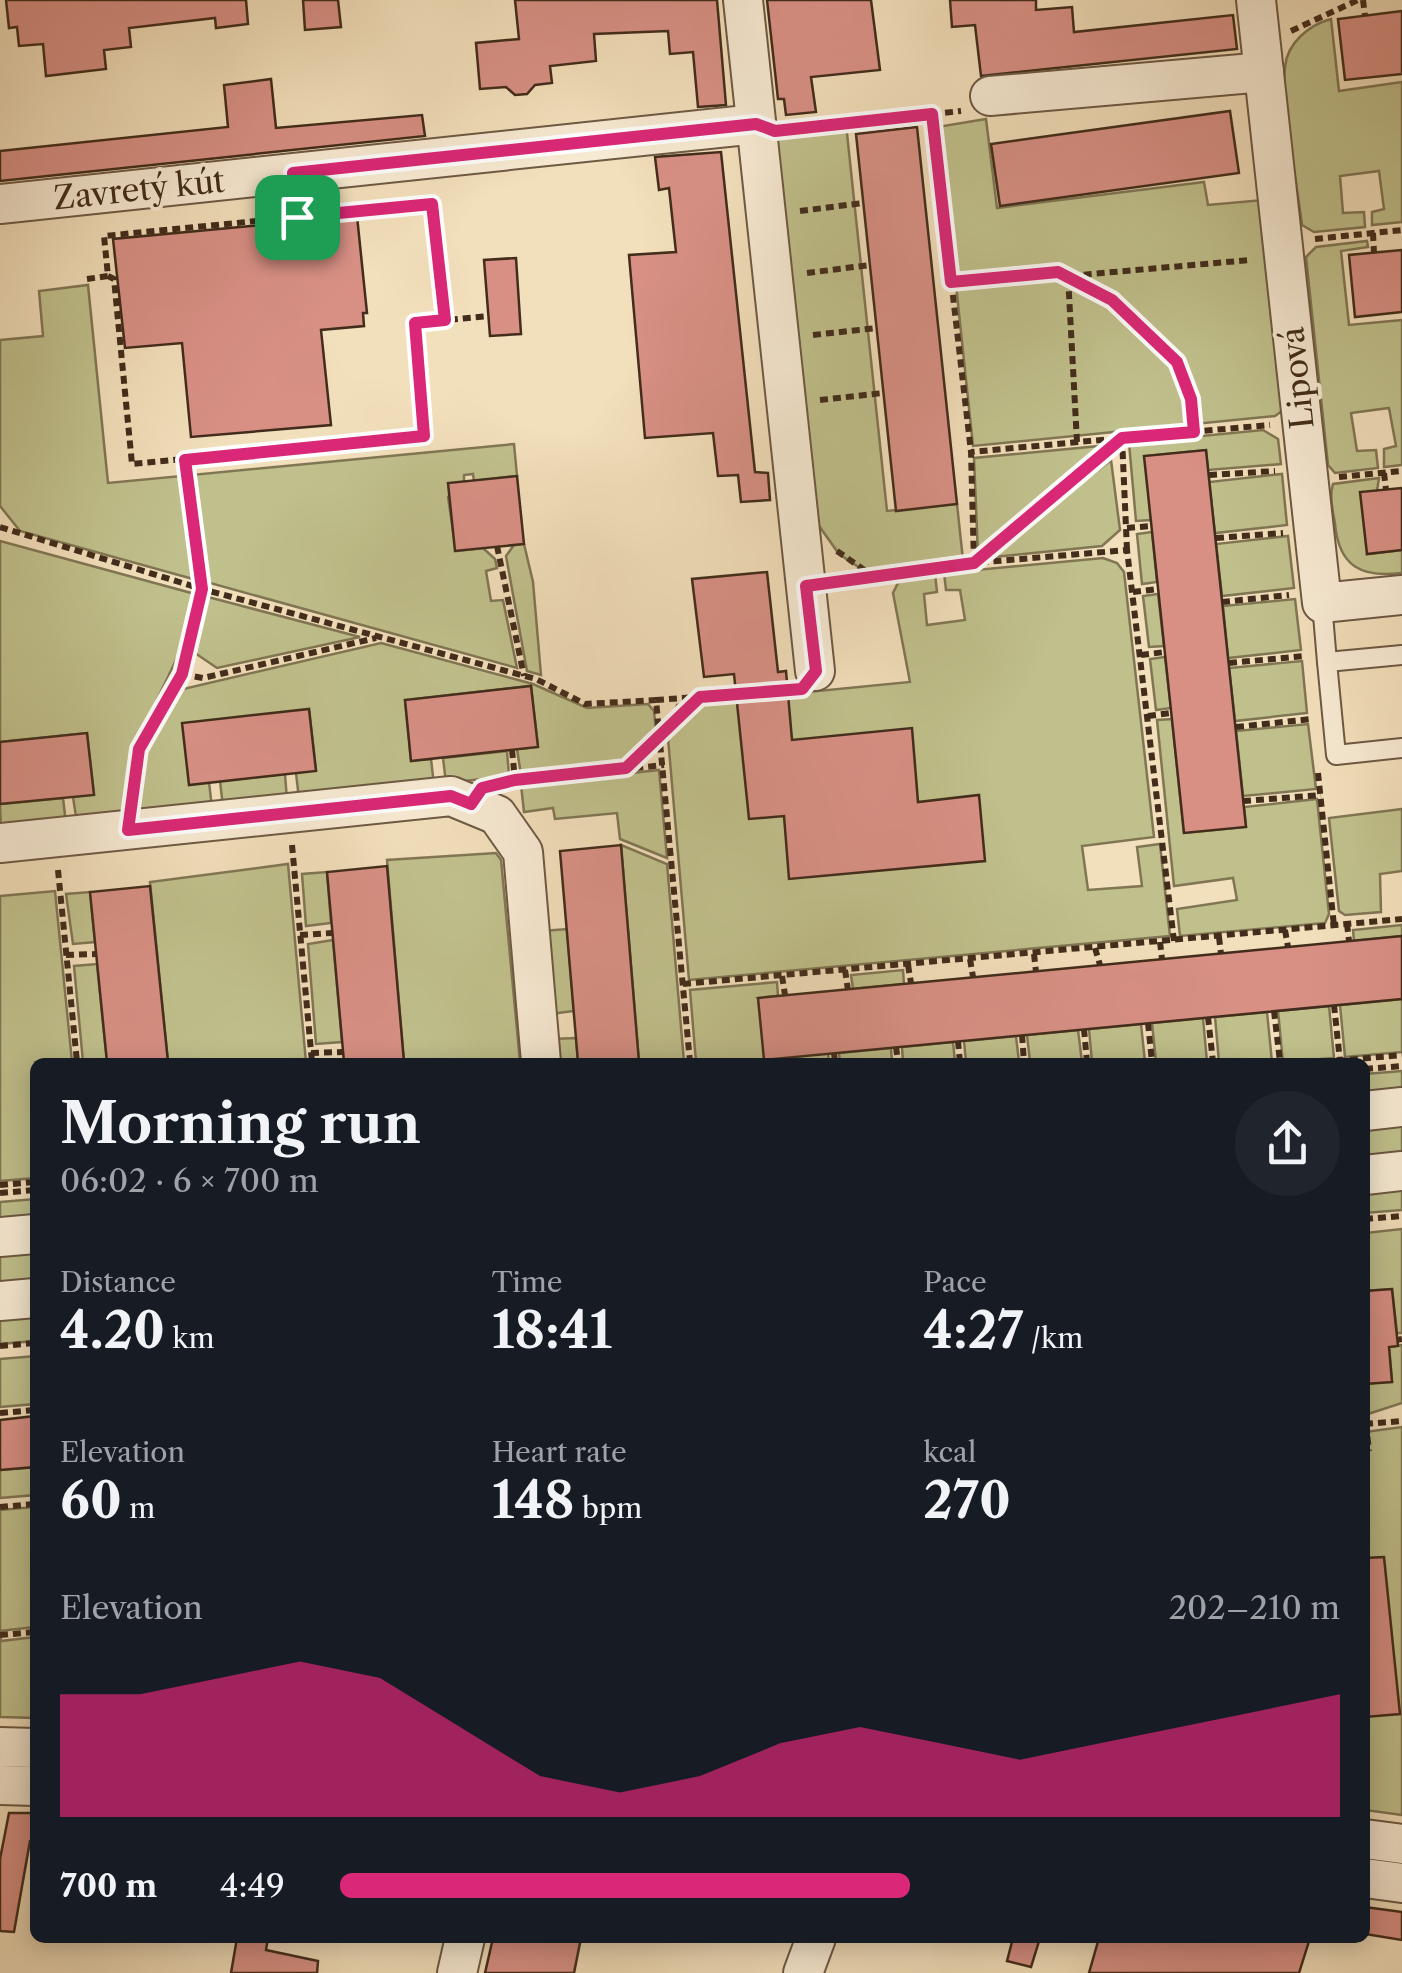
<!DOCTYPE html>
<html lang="en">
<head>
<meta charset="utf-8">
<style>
  :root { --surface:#171b24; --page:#20242c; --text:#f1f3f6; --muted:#9ea1a6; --accent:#db2777 }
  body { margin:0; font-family:"Libre Caslon Text",serif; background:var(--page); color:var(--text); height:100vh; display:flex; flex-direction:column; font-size:38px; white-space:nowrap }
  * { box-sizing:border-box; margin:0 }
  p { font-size:32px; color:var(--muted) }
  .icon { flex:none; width:55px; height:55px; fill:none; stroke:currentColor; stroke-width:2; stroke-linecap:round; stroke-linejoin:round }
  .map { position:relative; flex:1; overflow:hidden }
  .drawer { position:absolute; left:30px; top:1058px; width:1340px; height:885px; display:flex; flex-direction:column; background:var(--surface); border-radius:15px; box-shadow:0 5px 25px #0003 }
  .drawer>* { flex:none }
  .pin { position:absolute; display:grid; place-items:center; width:85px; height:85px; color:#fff; margin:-42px; border-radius:20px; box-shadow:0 5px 15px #0006 }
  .round { display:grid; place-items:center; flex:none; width:105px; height:105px; border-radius:52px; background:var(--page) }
  .head { display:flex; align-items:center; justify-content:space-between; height:170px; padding:0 30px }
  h1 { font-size:55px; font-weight:800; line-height:75px }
  .figures { display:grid; grid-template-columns:repeat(3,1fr); gap:15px; height:170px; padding:10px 30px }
  .figures div { display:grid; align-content:center }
  .figures b { font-size:50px; font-weight:800 }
  .figures small { font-size:28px; font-weight:400 }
  .figures p { font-size:28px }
  .chart { height:280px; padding:20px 30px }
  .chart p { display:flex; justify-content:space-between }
  .chart svg { width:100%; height:180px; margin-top:10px; fill:var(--accent); opacity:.7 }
  ul { padding:0 30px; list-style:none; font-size:32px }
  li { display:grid; grid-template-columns:160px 120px 1fr; align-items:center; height:75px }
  li i { height:25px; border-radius:12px; background:var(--accent) }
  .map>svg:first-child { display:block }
  .green { fill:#c0c08c; stroke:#817654; stroke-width:2.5 }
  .building { fill:#d89085; stroke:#422c1b; stroke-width:2.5 }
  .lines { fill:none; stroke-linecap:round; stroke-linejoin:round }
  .lane-casing { stroke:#6e5943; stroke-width:22 }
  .street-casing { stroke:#6e5943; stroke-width:42 }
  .path { stroke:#422c1b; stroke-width:6; stroke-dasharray:8 5; stroke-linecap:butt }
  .lane { stroke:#f7ead3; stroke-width:18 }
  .street { stroke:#f7ead3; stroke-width:38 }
  .route-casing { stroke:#fff; stroke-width:20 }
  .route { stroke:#db2777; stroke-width:12 }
  .labels { text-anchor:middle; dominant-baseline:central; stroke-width:8; stroke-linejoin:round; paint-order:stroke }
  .street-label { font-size:32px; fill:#422c1b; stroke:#f7ead3 }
</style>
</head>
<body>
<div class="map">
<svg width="1402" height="1973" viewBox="0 0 1402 1973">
  <rect width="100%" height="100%" fill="#f2dfbb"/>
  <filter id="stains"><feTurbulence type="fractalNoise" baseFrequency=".002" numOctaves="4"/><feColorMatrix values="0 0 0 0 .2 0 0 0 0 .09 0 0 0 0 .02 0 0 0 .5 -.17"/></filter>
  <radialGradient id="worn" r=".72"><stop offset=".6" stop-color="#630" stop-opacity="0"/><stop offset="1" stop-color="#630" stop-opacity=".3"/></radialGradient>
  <g class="green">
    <path d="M1331 19 1339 91 1402 82V222L1372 225V212L1384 209 1379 171 1340 176 1343 213 1364 212 1365 227 1314 232 1302 225C1297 183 1281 106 1285 67 1287 43 1309 25 1331 19Z"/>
    <path d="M986 119 997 208 1204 182 1208 205 1263 200 1282 411 1275 416 973 446 940 133 943 126Z"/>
    <path d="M846 124 887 511 957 504 963 560 866 572 839 554 817 523 775 131Z"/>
    <path d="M1367 241 1368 247 1341 251 1349 325 1402 320V465L1384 467V449L1396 446 1389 408 1351 413 1357 451 1376 450 1378 468 1335 473 1328 465 1306 257 1316 247Z"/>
    <path d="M88 285 108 483 181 476 193 579 20 531 0 506V340L43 336 39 291Z"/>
    <path d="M1263 430 1278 439 1281 464 1208 470 1206 450 1145 456 1151 520 1136 521 1129 443Z"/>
    <path d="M514 444 517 476 474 481 473 474 464 475V482L448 497 456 551 483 548 495 559 497 568 486 571 491 601 503 600 517 668 203 581 191 475Z"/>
    <path d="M1110 445 978 555 974 458Z"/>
    <path d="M1111 460 1120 530 1102 546 985 558Z"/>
    <path d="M1282 474 1287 525 1215 533 1209 482Z"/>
    <path d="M1379 478 1367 554 1402 550V573C1362 578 1339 567 1335 524 1333 511 1329 496 1333 484Z"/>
    <path d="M1152 532 1157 582 1142 584 1137 534Z"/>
    <path d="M1288 536 1294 588 1222 596 1216 544Z"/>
    <path d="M0 541 195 594 188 635 133 750 124 818 77 823 73 797 94 794 87 733 0 742Z"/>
    <path d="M524 544 533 582 541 675 527 671 506 556 514 545Z"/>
    <path d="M1103 558 1117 563 1124 572 1154 837 1082 846 1088 890 1142 886 1137 847 1160 844 1170 936 689 980 668 738 677 705 910 682 893 593 900 579 935 574 937 592 924 594 927 625 965 620 960 590H946L944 573Z"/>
    <path d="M1158 594 1164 646 1149 647 1143 596Z"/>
    <path d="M208 597 360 637 217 668 195 653Z"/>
    <path d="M1295 599 1301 650 1228 658 1223 606Z"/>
    <path d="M381 643 533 684 587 708 648 704 654 711 656 733 627 763 521 775 517 749 538 747 531 686 405 700 411 760 431 759 434 785 299 799 296 773 316 770 309 710 209 782 212 808 135 816 144 751 183 689Z"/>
    <path d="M1165 657 1171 708 1156 710 1150 659Z"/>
    <path d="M1302 661 1307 713 1235 721 1229 668Z"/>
    <path d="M1172 719 1184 833 1246 827 1244 807 1317 799 1329 914 1325 923 1180 936 1177 909 1237 900 1233 878 1174 886 1157 720Z"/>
    <path d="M1308 724 1316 789 1243 796 1236 731Z"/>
    <path d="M507 751 509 776 446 783 443 758Z"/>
    <path d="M659 770 667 858 620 839 617 813 555 819 553 808 524 812 521 785Z"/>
    <path d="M285 774 287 800 223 807 220 781Z"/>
    <path d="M63 798 66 824 1 831 0 804Z"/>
    <path d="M1402 809V871L1380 874 1381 912 1345 915 1339 911 1329 818Z"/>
    <path d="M621 845 667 864 684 1062H639Z"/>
    <path d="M496 853 501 860 520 1062H404L387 860Z"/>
    <path d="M288 864 306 1062H168L150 882Z"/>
    <path d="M327 872 331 923 306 926 302 874Z"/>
    <path d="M55 891 72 1062H35V1178L0 1181V896Z"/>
    <path d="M90 892 95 942 73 944 66 894Z"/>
    <path d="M1402 925V936L1354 941 1353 930Z"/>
    <path d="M567 929 574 1011 550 1014 543 931Z"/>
    <path d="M333 940 342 1042 316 1044 308 944Z"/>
    <path d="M97 964 107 1062H83L74 966Z"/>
    <path d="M903 970 904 984 853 989 851 975Z"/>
    <path d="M777 982 778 996 758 998 828 1053 829 1062H696L690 990Z"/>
    <path d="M1402 999V1052L1345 1057 1340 1005Z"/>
    <path d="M1329 1006 1334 1058 1283 1062 1278 1011Z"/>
    <path d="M1267 1012 1272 1062H1219L1215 1017Z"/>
    <path d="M1203 1018 1207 1062H1156L1152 1023Z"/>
    <path d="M1141 1024 1145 1062H1092L1089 1029Z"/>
    <path d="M1078 1030 1082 1062H1030L1027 1035Z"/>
    <path d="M1016 1036 1019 1062H966L964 1041Z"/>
    <path d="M576 1038 578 1062H555L552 1039Z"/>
    <path d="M953 1042 955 1062H903L902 1047Z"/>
    <path d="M891 1048 892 1062H840L839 1053Z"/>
    <path d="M1402 1071V1090L1365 1093V1074Z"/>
    <path d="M1402 1126V1152L1365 1156V1129Z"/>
    <path d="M1402 1187V1210L1365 1213V1188Z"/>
    <path d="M35 1199V1218L0 1221V1202Z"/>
    <path d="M1402 1229V1333H1397L1392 1289 1365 1291V1233Z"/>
    <path d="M35 1252V1280L0 1283V1256Z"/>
    <path d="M35 1315V1341L0 1344V1318Z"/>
    <path d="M1402 1345V1403L1365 1415V1384L1392 1381 1389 1347Z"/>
    <path d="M35 1356V1404L0 1407V1359Z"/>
    <path d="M1402 1427V1815L1365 1810V1432Z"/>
    <path d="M35 1467V1495L0 1498V1470Z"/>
    <path d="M34 1507 35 1627 0 1631V1510Z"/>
    <path d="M0 1632 1 1641 35 1637V1718L0 1717Z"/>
  </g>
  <g class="building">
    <path d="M6 0H246L248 24 216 28 215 18 129 28 131 47 104 50 106 69 46 76 43 44 19 46 17 27 9 28Z"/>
    <path d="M303 0H338L341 27 305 30Z"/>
    <path d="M515 0H717L726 105 698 107 693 52 670 54 668 31 594 34 596 61 550 66 552 83 535 85 527 94 515 95 506 87 480 89 476 43 519 39Z"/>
    <path d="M767 0H871L880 70 811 77 816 112 786 115 784 99H778Z"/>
    <path d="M950 0H1036V10L1072 7 1074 32 1233 15 1237 49 981 76 975 25 952 27Z"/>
    <path d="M1402 11V74L1345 80 1338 19Z"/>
    <path d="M271 79 276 128 422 115 425 136 0 181V151L228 127 224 85Z"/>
    <path d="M1230 111 1239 173 1000 206 991 144Z"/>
    <path d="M917 127 957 504 896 511 856 134Z"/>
    <path d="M721 152 755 472 768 473 770 500 741 502 738 475 718 476 713 433 645 438 629 255 676 252 669 188 659 190 655 157Z"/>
    <path d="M357 216 367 313H363L364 326 321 330 331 425 191 437 182 343 125 348 113 239Z"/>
    <path d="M1402 250V312L1355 317 1349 255Z"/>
    <path d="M516 258 521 334 490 336 484 260Z"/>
    <path d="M1206 450 1246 827 1184 833 1144 456Z"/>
    <path d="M517 476 524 544 455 551 448 483Z"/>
    <path d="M1402 488V550L1367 554 1360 492Z"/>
    <path d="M767 572 778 672 786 671 792 740 912 728 918 802 979 795 985 861 789 879 784 816 749 819 734 674 704 677 692 579Z"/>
    <path d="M531 686 538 747 411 761 405 700Z"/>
    <path d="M309 709 316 771 189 785 182 723Z"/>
    <path d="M87 733 94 795 0 804V742Z"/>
    <path d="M621 845 639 1062H578L560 851Z"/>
    <path d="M387 866 404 1062H344L327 872Z"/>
    <path d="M150 886 168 1062H107L90 892Z"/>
    <path d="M1402 936V999L764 1060 758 998Z"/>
    <path d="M1392 1289 1398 1346 1389 1347 1392 1382 1365 1384V1291Z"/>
    <path d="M35 1416V1467L0 1470V1420Z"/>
    <path d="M1384 1557 1400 1714 1365 1717V1558Z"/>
    <path d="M9 1813H35V1841H30L14 1932 0 1931V1859Z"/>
    <path d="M1365 1907 1402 1912V1940L1365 1934Z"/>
    <path d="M237 1938H268L266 1950 318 1961 317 1973H231Z"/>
    <path d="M493 1938H581L574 1973H485Z"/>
    <path d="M1013 1938H1040L1031 1967 1007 1961Z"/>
    <path d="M1099 1938H1310L1299 1973H1089Z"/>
  </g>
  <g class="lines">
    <g class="lane-casing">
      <g id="lane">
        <path d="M1322 603 1327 662"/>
        <path d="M1402 655 1327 662 1336 755 1402 748"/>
      </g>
    </g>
    <g class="street-casing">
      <g id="street">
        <path d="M743 0 815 671"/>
        <path d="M1256 0 1322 603 1402 595"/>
        <path d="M990 96 1264 72"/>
        <path d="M0 204 756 124"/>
        <path d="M0 843 451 796 497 815 523 852 541 1062"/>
        <path d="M1365 1111 1402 1107"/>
        <path d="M1365 1175 1402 1171"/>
        <path d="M0 1237 35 1234"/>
        <path d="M0 1301 35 1298"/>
        <path d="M0 1747 35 1748"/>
        <path d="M0 1785 35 1786"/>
        <path d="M1365 1839 1402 1844"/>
        <path d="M1365 1878 1402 1883"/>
        <path d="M457 1973 465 1938"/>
        <path d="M803 1973 816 1938"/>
      </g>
    </g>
    <g class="path">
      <path d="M1363 0 1365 16"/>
      <path d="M1291 31 1358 0"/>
      <path d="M932 114 971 452 974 563 1122 438 971 452"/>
      <path d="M790 130 961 111"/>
      <path d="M296 207 297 217 433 204 445 320"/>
      <path d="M800 211 863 203"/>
      <path d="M1373 233 1374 253"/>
      <path d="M1315 239 1402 230"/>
      <path d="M807 273 870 265"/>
      <path d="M108 276 114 279 132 464 185 459"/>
      <path d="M87 279 108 276 104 236 297 217"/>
      <path d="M951 281 1058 273 1112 300 1177 362 1191 399 1194 432"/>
      <path d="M813 335 877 328"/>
      <path d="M820 400 883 393"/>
      <path d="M1077 442 1068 276 1250 260"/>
      <path d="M1384 473 1386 490"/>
      <path d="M1209 475 1275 471"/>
      <path d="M1339 477 1402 471"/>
      <path d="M0 527 202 589 536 679 585 704 656 700 690 1062"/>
      <path d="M1127 528 1152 526"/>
      <path d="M1216 538 1283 533"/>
      <path d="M497 546 524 676"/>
      <path d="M1127 550 1122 438 1270 425"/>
      <path d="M837 551 876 578"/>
      <path d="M839 583 974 563 1127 550 1174 941"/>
      <path d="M1133 592 1158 589"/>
      <path d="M1222 602 1289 595"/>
      <path d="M1141 655 1165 652"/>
      <path d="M1229 663 1305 656"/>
      <path d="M182 674 203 678 376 638"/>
      <path d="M656 700 789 690"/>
      <path d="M1148 716 1171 713"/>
      <path d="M1236 727 1312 719"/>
      <path d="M512 750 515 780"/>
      <path d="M626 768 699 698"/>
      <path d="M1318 773 1334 926"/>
      <path d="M506 782 664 765"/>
      <path d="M131 796 139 749 182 674 202 589 185 459 424 436 415 323 488 316"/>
      <path d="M1243 801 1321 795"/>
      <path d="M292 845 312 1062"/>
      <path d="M58 870 77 1062"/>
      <path d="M1347 924 1349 941"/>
      <path d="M1285 930 1288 947"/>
      <path d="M300 935 332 933"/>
      <path d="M1219 937 1221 954"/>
      <path d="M1160 942 1162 959"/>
      <path d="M1095 948 1100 965"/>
      <path d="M1034 954 1036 972"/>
      <path d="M66 955 96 954"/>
      <path d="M970 959 973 977"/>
      <path d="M908 965 911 983"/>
      <path d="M845 970 848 990"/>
      <path d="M782 976 785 995"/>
      <path d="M683 984 1402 919"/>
      <path d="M1334 1005 1340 1061"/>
      <path d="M1274 1011 1280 1062"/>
      <path d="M1208 1017 1213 1062"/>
      <path d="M1148 1023 1152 1062"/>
      <path d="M1084 1029 1087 1062"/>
      <path d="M1022 1035 1024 1062"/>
      <path d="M958 1041 960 1062"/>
      <path d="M896 1047 898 1062"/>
      <path d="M311 1053 343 1052"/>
      <path d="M834 1053 835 1062"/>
      <path d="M1324 1062 1402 1055"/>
      <path d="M1365 1069 1402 1066"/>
      <path d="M0 1185 35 1182"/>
      <path d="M0 1193 35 1190"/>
      <path d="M1365 1219 1402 1216"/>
      <path d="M1397 1340 1402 1339"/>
      <path d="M0 1346 35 1343"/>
      <path d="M0 1413 35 1410"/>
      <path d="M1365 1424 1402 1421"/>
      <path d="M1366 1424 1369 1451"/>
      <path d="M0 1507 35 1504"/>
      <path d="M0 1635 35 1632"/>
    </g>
    <use href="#lane" class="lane"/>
    <use href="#street" class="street"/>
  </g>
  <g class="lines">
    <g class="route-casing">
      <path id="route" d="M932 114 951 282 1058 272 1112 300 1177 362 1191 399 1194 432 1122 438 974 563 806 586 816 671 802 689 700 697 626 768 515 780 482 788 471 804 451 796 128 830 139 749 182 674 202 589 185 460 424 436 415 323 445 320 432 204 297 217 293 173 756 124 775 131Z"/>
    </g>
    <use href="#route" class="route"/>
  </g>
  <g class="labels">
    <g class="street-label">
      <text transform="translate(139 189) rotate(-6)">Zavretý kút</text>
      <text transform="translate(1297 378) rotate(-96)">Lipová</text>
    </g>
  </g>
  <rect width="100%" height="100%" filter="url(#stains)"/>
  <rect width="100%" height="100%" fill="url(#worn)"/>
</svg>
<div class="pin" style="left:297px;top:217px;background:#1e9e55"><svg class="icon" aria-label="arrive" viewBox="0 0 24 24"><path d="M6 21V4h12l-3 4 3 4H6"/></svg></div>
<section class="drawer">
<div class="head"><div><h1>Morning run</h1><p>06:02 · 6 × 700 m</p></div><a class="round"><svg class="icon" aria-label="share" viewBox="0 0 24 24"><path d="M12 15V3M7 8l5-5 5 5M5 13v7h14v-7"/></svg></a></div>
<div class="figures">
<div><p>Distance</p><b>4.20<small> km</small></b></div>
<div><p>Time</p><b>18:41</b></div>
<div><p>Pace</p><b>4:27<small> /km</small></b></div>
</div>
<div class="figures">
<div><p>Elevation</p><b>60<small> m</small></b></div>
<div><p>Heart rate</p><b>148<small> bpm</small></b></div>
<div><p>kcal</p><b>270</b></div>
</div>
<div class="chart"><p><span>Elevation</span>202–210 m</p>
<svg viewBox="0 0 160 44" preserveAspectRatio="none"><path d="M0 44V14L10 14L20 10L30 6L40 10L50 22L60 34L70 38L80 34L90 26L100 22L110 26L120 30L130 26L140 22L150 18L160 14V44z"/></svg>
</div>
<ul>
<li><b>700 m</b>4:49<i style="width:57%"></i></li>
</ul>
</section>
</div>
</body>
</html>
